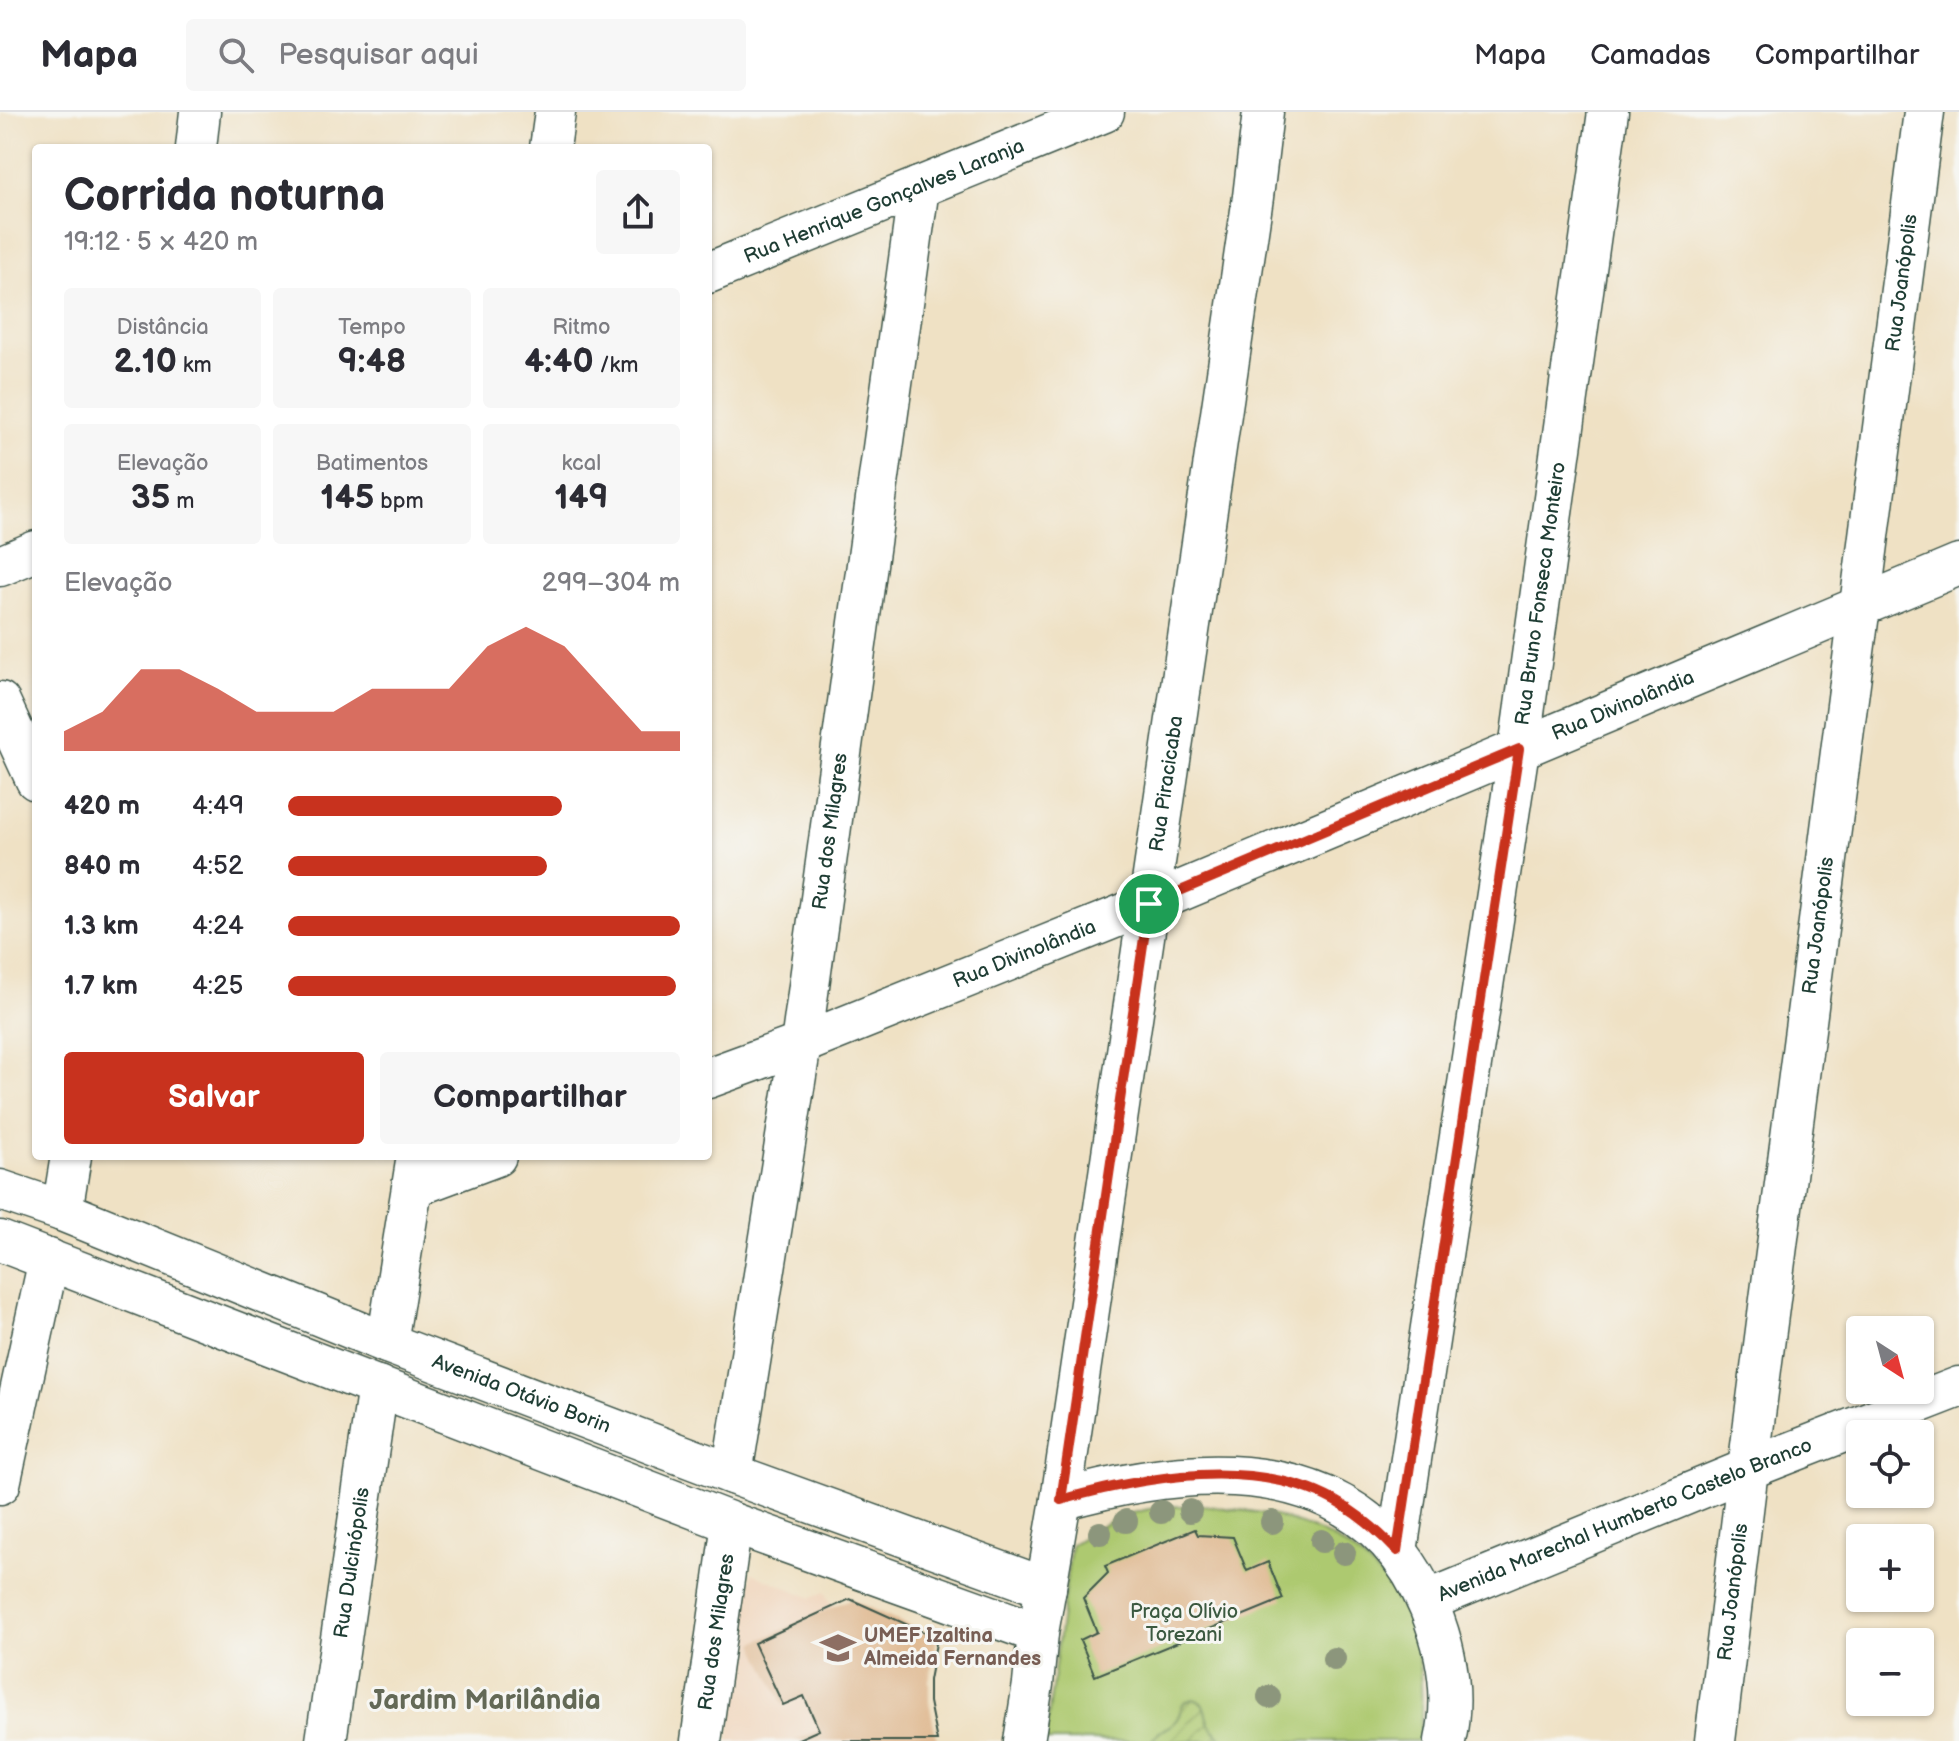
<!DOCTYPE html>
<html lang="pt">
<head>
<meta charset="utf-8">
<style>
  :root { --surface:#fff; --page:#f7f7f7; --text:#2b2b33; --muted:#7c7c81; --line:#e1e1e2; --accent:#c8321e }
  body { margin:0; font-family:"Balsamiq Sans",sans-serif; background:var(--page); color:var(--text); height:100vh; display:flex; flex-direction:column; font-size:30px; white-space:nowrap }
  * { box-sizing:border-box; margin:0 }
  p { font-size:26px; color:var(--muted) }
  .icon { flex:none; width:44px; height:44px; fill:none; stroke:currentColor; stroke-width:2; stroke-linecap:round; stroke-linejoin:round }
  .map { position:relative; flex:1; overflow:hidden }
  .panel { position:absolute; left:32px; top:32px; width:680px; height:1016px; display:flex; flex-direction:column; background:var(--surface); border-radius:8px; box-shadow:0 2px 6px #0004 }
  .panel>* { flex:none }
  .needle { width:52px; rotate:144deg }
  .controls { position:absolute; left:1846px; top:1204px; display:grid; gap:16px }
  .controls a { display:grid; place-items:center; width:88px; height:88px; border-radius:8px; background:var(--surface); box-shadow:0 2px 6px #0004; font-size:40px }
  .pin { position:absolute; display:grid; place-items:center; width:68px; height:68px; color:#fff; margin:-34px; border:4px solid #fff; border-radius:50%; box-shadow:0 2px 8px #0007 }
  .round { display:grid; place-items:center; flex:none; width:84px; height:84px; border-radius:8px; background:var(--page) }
  .summary { display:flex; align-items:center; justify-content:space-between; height:136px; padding:0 32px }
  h1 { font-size:44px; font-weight:800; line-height:60px }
  .metrics { display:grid; grid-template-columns:repeat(3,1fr); gap:12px; height:136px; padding:8px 32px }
  .metrics div { display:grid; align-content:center; border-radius:8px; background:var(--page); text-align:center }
  .metrics b { font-size:34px; font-weight:800 }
  .metrics small { font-size:22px; font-weight:400 }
  .metrics p { font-size:22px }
  .chart { height:224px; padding:16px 32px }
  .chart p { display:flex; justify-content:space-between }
  .chart svg { width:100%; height:144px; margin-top:8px; fill:var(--accent); opacity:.7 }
  .button { display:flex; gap:16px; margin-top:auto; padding:16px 32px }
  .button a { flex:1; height:92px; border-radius:8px; background:var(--accent); color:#fff; font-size:32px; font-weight:800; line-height:92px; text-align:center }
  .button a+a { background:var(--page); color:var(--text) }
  ul { padding:0 32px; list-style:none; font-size:26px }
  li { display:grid; grid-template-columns:128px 96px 1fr; align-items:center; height:60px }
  li i { height:20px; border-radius:10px; background:var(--accent) }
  header { display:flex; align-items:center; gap:48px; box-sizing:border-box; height:112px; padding:0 40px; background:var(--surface); border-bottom:2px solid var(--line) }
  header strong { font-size:38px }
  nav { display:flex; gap:44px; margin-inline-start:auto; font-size:28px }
  .search { width:560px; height:72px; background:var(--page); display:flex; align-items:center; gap:20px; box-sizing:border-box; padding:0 28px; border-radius:8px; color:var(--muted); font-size:30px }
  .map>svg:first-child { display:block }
  .built { fill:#f0d5bc }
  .park { fill:#adc96f; stroke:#668352; stroke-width:2 }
  .garden { fill:url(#garden-furrows); stroke:#668352; stroke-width:2 }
  .building { fill:#e0bb94 }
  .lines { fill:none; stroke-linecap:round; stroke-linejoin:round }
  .minor-casing { stroke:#3e564a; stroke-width:43 }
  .minor { stroke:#fff; stroke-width:40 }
  .tree { fill:#8c967b }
  .route-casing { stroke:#fff; stroke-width:16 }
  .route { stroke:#c8321e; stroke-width:10 }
  .labels { text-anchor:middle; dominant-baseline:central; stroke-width:6; stroke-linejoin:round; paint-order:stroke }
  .street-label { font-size:20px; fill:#1f3d34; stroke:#f6f6f2 }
  .park-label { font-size:20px; fill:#3b5940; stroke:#f6f6f2 }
  .education-label { font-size:20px; font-weight:bold; fill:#785e54; stroke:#f6f6f2; text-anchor:start }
  .district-label { font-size:28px; font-weight:bold; fill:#636956; stroke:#f6f6f2 }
</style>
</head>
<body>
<header>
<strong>Mapa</strong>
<div class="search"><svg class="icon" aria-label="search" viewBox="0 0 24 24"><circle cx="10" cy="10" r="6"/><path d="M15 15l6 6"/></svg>Pesquisar aqui</div>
<nav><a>Mapa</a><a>Camadas</a><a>Compartilhar</a></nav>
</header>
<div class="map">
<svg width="1959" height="1629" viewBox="0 0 1959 1629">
  <defs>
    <pattern id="garden-furrows" width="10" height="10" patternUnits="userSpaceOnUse" patternTransform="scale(2)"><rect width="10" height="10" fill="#adc96f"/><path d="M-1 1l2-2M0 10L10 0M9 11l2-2" fill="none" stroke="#8ca45c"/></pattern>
  </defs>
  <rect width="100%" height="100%" fill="#f6f6f2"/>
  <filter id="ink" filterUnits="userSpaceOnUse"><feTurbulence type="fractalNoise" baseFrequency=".0125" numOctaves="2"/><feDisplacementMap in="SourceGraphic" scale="16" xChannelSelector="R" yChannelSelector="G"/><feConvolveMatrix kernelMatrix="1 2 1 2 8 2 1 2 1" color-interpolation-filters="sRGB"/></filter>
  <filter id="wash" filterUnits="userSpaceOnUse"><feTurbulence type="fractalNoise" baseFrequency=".006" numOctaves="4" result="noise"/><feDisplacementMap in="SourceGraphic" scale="32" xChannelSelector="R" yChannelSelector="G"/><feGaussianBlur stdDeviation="1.8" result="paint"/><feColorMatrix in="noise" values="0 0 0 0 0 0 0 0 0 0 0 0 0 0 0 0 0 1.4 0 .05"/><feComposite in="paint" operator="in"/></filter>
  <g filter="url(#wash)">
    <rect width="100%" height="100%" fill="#efe1c4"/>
    <path class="built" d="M752 1461 812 1486 825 1480 833 1495 929 1568V1590L937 1629H729Z"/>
    <path class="park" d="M1201 1393C1228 1397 1258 1398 1285 1407 1368 1432 1417 1486 1421 1574 1422 1593 1422 1611 1418 1629H1045L1071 1433C1087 1423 1102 1412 1120 1405 1145 1395 1174 1394 1201 1393Z"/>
    <path class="garden" d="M1193 1587C1209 1591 1203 1602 1210 1613 1214 1619 1219 1623 1223 1629H1152C1157 1617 1169 1618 1177 1607 1184 1596 1177 1591 1193 1587Z"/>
    <g id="blocks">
      <g class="building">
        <path d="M1195 1417 1198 1423 1233 1425 1247 1459 1268 1450 1283 1487 1095 1564 1080 1528 1097 1520 1083 1486 1108 1461 1105 1454Z"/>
        <path d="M850 1487 937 1526 929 1568V1590L937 1629H794L819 1618 804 1584 783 1593 754 1531Z"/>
      </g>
    </g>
  </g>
  <g filter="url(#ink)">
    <use href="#blocks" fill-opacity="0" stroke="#3e564a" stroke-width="2"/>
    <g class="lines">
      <g class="minor-casing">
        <g id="minor">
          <path d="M196 36 200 0"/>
          <path d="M550 36 555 0"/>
          <path id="s1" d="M708 161 1104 0"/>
          <path d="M0 454 36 439"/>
          <path d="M0 590 36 668"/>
          <path id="s2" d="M708 966 801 932 1149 792 1959 453"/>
          <path d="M413 1075 496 1044"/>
          <path id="s3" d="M0 1078 62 1099 387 1231 732 1362 1046 1476"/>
          <path d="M62 1099 71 1044"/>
          <path d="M0 1129 732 1411 1038 1521"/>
          <path d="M387 1231 417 1044"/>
          <path id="s4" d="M732 1362 801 932 919 75"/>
          <path d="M0 1372 49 1147"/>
          <path d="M1061 1388C1199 1349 1366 1339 1430 1497 1447 1539 1455 1585 1445 1629"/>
          <path id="s5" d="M1397 1439 1519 637 1608 0"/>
          <path id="s6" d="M1427 1489 1748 1357 1959 1275"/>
          <path id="s7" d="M326 1629 378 1274"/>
          <path id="s8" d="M701 1629 732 1411"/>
          <path id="s9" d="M1024 1629 1033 1572 1038 1521 1061 1388 1253 85 1263 0"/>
          <path id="s10" d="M1715 1629 1748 1357 1924 0"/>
        </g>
      </g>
      <use href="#minor" class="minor"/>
    </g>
    <g class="tree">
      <circle cx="1190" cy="1399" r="12"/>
      <circle cx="1161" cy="1400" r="12"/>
      <circle cx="1126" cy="1409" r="12"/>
      <circle cx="1272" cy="1410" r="12"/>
      <circle cx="1100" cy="1421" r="12"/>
      <circle cx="1322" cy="1429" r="12"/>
      <circle cx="1344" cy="1441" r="12"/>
      <circle cx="1334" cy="1547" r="12"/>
      <circle cx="1269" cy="1585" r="12"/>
    </g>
  </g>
  <g class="lines" filter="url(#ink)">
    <g class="route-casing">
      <path id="route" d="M1519 637 1397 1439C1378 1419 1359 1402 1335 1389 1255 1345 1144 1364 1061 1388L1149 792Z"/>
    </g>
    <use href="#route" class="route"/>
  </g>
  <defs>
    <g id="school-bare" transform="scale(2.76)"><path d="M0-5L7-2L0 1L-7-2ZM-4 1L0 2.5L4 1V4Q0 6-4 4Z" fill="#8d6e63" stroke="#f6f6f2" stroke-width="2.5" paint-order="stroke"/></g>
  </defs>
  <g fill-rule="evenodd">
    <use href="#school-bare" x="838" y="1536"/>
  </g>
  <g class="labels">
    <g class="street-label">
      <text stroke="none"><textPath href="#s1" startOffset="190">Rua Henrique Gonçalves Laranja</textPath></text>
      <text stroke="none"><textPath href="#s10" startOffset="1470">Rua Joanópolis</textPath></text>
      <text stroke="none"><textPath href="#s5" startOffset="968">Rua Bruno Fonseca Monteiro</textPath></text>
      <text stroke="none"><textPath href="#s2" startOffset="988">Rua Divinolândia</textPath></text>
      <text stroke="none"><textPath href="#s9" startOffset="968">Rua Piracicaba</textPath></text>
      <text stroke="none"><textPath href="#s4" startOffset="650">Rua dos Milagres</textPath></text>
      <text stroke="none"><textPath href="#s10" startOffset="822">Rua Joanópolis</textPath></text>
      <text stroke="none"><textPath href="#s2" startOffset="340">Rua Divinolândia</textPath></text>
      <text stroke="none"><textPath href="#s3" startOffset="560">Avenida Otávio Borin</textPath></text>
      <text stroke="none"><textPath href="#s6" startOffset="214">Avenida Marechal Humberto Castelo Branco</textPath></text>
      <text stroke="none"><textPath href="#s7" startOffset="180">Rua Dulcinópolis</textPath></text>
      <text stroke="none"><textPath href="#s10" startOffset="150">Rua Joanópolis</textPath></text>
      <text stroke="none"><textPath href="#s8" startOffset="110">Rua dos Milagres</textPath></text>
    </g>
    <g class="park-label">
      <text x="1184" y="1500">Praça Olívio<tspan x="1184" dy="23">Torezani</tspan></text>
    </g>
    <g class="education-label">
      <text x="864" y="1524">UMEF Izaltina<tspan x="864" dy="23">Almeida Fernandes</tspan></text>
    </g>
    <g class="district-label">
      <text x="485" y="1588">Jardim Marilândia</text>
    </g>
  </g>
</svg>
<div class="controls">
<a><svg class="needle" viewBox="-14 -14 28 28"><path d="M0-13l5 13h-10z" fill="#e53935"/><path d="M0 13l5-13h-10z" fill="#7c7c81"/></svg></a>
<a><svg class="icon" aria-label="locate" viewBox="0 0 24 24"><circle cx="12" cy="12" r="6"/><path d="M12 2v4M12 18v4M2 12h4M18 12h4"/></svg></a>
<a>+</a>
<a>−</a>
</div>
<div class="pin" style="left:1149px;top:792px;background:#1e9e55"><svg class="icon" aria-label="arrive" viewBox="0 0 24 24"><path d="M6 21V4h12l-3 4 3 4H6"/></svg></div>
<section class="panel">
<div class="summary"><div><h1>Corrida noturna</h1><p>19:12 · 5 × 420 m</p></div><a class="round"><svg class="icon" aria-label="share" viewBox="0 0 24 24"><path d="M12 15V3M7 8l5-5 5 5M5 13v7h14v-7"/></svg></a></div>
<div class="metrics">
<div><p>Distância</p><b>2.10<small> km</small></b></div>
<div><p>Tempo</p><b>9:48</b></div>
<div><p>Ritmo</p><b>4:40<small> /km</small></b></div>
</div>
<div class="metrics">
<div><p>Elevação</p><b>35<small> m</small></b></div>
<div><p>Batimentos</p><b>145<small> bpm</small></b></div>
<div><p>kcal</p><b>149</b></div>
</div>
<div class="chart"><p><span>Elevação</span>299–304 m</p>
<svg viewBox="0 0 160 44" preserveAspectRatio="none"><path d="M0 44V38L10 32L20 19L30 19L40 25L50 32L60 32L70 32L80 25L90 25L100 25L110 12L120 6L130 12L140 25L150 38L160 38V44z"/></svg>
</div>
<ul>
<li><b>420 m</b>4:49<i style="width:70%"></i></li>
<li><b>840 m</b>4:52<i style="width:66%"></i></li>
<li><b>1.3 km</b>4:24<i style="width:100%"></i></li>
<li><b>1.7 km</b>4:25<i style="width:99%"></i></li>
</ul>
<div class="button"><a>Salvar</a><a>Compartilhar</a></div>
</section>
</div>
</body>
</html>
